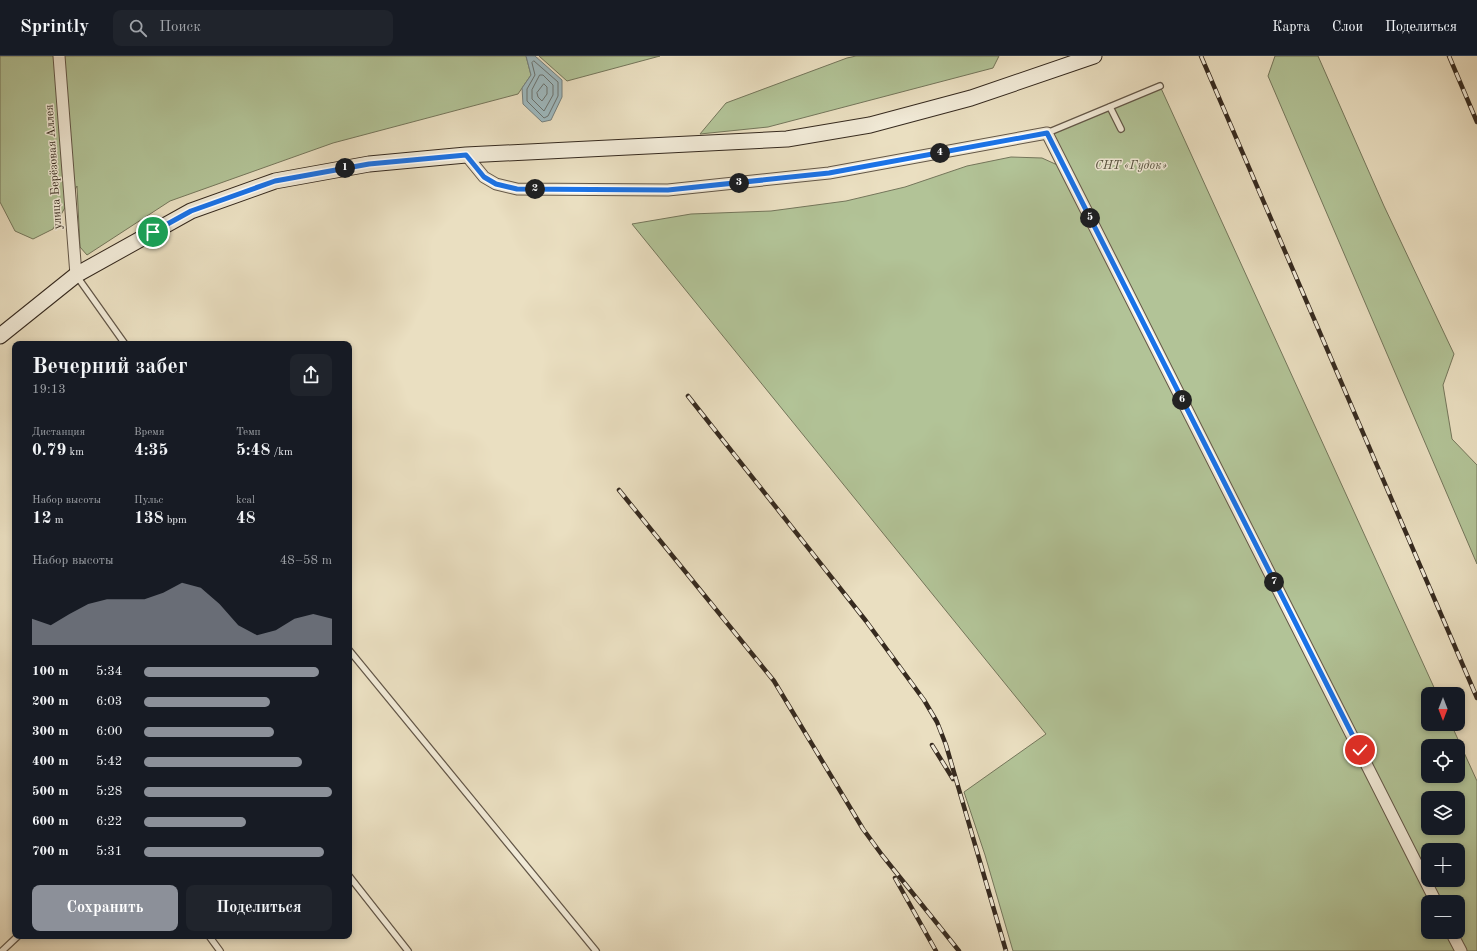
<!DOCTYPE html>
<html lang="ru">
<head>
<meta charset="utf-8">
<style>
  :root { --surface:#171b24; --page:#20242c; --text:#f1f3f6; --muted:#9ea1a6; --line:#363941; --accent:#8c9099 }
  body { margin:0; font-family:"Old Standard TT",serif; background:var(--page); color:var(--text); height:100vh; display:flex; flex-direction:column; font-size:15px; white-space:nowrap }
  * { box-sizing:border-box; margin:0 }
  p { font-size:13px; color:var(--muted) }
  .icon { flex:none; width:22px; height:22px; fill:none; stroke:currentColor; stroke-width:2; stroke-linecap:round; stroke-linejoin:round }
  .map { position:relative; flex:1; overflow:hidden }
  .panel { position:absolute; left:12px; top:285px; width:340px; height:598px; display:flex; flex-direction:column; background:var(--surface); border-radius:8px; box-shadow:0 2px 6px #0003 }
  .panel>* { flex:none }
  .needle { width:26px; rotate:180deg }
  .buttons { position:absolute; left:1421px; top:631px; display:grid; gap:8px }
  .buttons a { display:grid; place-items:center; width:44px; height:44px; border-radius:8px; background:var(--surface); box-shadow:0 2px 6px #0003; font-size:20px }
  .pin { position:absolute; display:grid; place-items:center; width:34px; height:34px; color:#fff; margin:-17px; border:2px solid #fff; border-radius:50%; box-shadow:0 1px 4px #0007 }
  .km { position:absolute; width:20px; height:20px; margin:-10px; border-radius:50%; background:#222; color:#fff; font-size:11px; line-height:20px; text-align:center }
  .round { display:grid; place-items:center; flex:none; width:42px; height:42px; border-radius:8px; background:var(--page) }
  .summary { display:flex; align-items:center; justify-content:space-between; height:68px; padding:0 20px }
  h1 { font-size:22px; font-weight:700; line-height:30px }
  .stats { display:grid; grid-template-columns:repeat(3,1fr); gap:6px; height:68px; padding:4px 20px }
  .stats div { display:grid; align-content:center }
  .stats b { font-size:17px; font-weight:700 }
  .stats small { font-size:11px; font-weight:400 }
  .stats p { font-size:11px }
  .chart { height:112px; padding:8px 20px }
  .chart p { display:flex; justify-content:space-between }
  .chart svg { width:100%; height:72px; margin-top:4px; fill:var(--accent); opacity:.7 }
  .primary-button { display:flex; gap:8px; margin-top:auto; padding:8px 20px }
  .primary-button a { flex:1; height:46px; border-radius:8px; background:var(--accent); color:#fff; font-size:16px; font-weight:700; line-height:46px; text-align:center }
  .primary-button a+a { background:var(--page); color:var(--text) }
  ul { padding:0 20px; list-style:none; font-size:13px }
  li { display:grid; grid-template-columns:64px 48px 1fr; align-items:center; height:30px }
  li i { height:10px; border-radius:5px; background:var(--accent) }
  header { display:flex; align-items:center; gap:24px; box-sizing:border-box; height:56px; padding:0 20px; background:var(--surface); border-bottom:1px solid var(--line) }
  header strong { font-size:19px }
  nav { display:flex; gap:22px; margin-inline-start:auto; font-size:14px }
  .search { width:280px; height:36px; background:var(--page); display:flex; align-items:center; gap:10px; box-sizing:border-box; padding:0 14px; border-radius:8px; color:var(--muted); font-size:15px }
  .map>svg:first-child { display:block }
  .green { fill:#b2c397; stroke:#74765b; fill-rule:evenodd }
  .water { fill:#9eb9bf; stroke:#74807f }
  .lines { fill:none; stroke-linecap:round; stroke-linejoin:round }
  .shore { stroke:#6a726f; stroke-width:1 }
  .lane-casing { stroke:#635748; stroke-width:8 }
  .street-casing { stroke:#635748; stroke-width:13 }
  .secondary-casing { stroke:#362a1f; stroke-width:17 }
  .lane { stroke:#f1ead7; stroke-width:5.5 }
  .street { stroke:#f1ead7; stroke-width:11 }
  .secondary { stroke:#f1ead7; stroke-width:15 }
  .rail-casing { stroke:#362a1f; stroke-width:4.5 }
  .rail { stroke:#f1ead7; stroke-width:3; stroke-dasharray:9; stroke-linecap:butt }
  .route-casing { stroke:#fff; stroke-width:8 }
  .route { stroke:#1a73e8; stroke-width:5 }
  .labels { text-anchor:middle; dominant-baseline:central; stroke-width:3; stroke-linejoin:round; paint-order:stroke }
  .park-label { font-size:12px; font-style:italic; fill:#55503d; stroke:#f1ead7 }
  .street-label { font-size:12px; fill:#362a1f; stroke:#f1ead7 }
</style>
</head>
<body>
<header>
<strong>Sprintly</strong>
<div class="search"><svg class="icon" aria-label="search" viewBox="0 0 24 24"><circle cx="10" cy="10" r="6"/><path d="M15 15l6 6"/></svg>Поиск</div>
<nav><a>Карта</a><a>Слои</a><a>Поделиться</a></nav>
</header>
<div class="map">
<svg width="1477" height="895" viewBox="0 0 1477 895">
  <rect width="100%" height="100%" fill="#eadfc1"/>
  <filter id="stains"><feTurbulence type="fractalNoise" baseFrequency=".005" numOctaves="4"/><feColorMatrix values="0 0 0 0 .2 0 0 0 0 .09 0 0 0 0 .02 0 0 0 .5 -.17"/></filter>
  <radialGradient id="worn" r=".72"><stop offset=".6" stop-color="#630" stop-opacity="0"/><stop offset="1" stop-color="#630" stop-opacity=".3"/></radialGradient>
  <g class="green">
    <path d="M0 0H526L531 19 518 38 333 87 170 145 87 199 80 191 77 130 53 173 33 183 15 175 0 146Z"/>
    <path d="M539 0H660L567 25Z"/>
    <path d="M856 0H999L993 12 768 71 700 78 726 47 847 2Z"/>
    <path d="M1275 0H1318L1384 150 1454 298 1443 329 1452 383 1477 409V508L1268 20Z"/>
    <path d="M1160 30 1437 638H1428V668H1451L1477 725V895H1013L985 799 964 736 1046 678 632 168 691 158 771 155 846 145 905 131 967 110 1011 101 1042 102 1064 112 1047 77ZM1428 690H1458V720H1428ZM1428 742H1458V772H1428ZM1428 794H1458V824H1428ZM1428 846H1458V876H1428Z"/>
  </g>
  <path class="water" d="M526 0H535L562 24V41L551 64 542 66 523 48 522 32 531 19Z"/>
  <g class="lines">
    <g class="shore">
      <path d="M534 5 558 26V40L548 60 544 62 527 45V33L535 19 532 7Z"/>
      <path d="M540 19H543L553 29V39L544 55 532 43V34Z"/>
      <path d="M544 28 547 31V38L542 45 538 41 537 37Z"/>
    </g>
    <g class="lane-casing">
      <g id="lane">
        <path d="M1110 51 1121 73"/>
        <path d="M1047 77 1160 30"/>
        <path d="M76 219 125 288"/>
        <path d="M349 594 596 895"/>
        <path d="M349 820 408 895"/>
        <path d="M209 880 220 895"/>
        <path d="M2 895 18 880"/>
      </g>
    </g>
    <g class="street-casing">
      <g id="street">
        <path d="M59 0 76 219"/>
        <path d="M466 99 484 121 496 128 517 133 668 134 829 117 1047 77 1436 846"/>
        <path d="M1451 876 1461 895"/>
      </g>
    </g>
    <g class="secondary-casing">
      <path id="secondary" d="M0 280 76 219 191 155 275 125 369 108 466 99 787 83 870 69 971 42 1094 0"/>
    </g>
    <use href="#lane" class="lane"/>
    <use href="#street" class="street"/>
    <use href="#secondary" class="secondary"/>
    <g class="rail-casing">
      <g id="rail">
        <path d="M1201 0 1477 642"/>
        <path d="M1449 0 1477 66"/>
        <path d="M688 340 866 565 924 644 937 666 946 689 1006 895"/>
        <path d="M619 434 774 625 863 773 882 799 959 895"/>
        <path d="M932 689 953 723"/>
        <path d="M895 822 936 895"/>
      </g>
    </g>
    <use href="#rail" class="rail"/>
  </g>
  <g class="lines">
    <g class="route-casing">
      <path id="route" d="M153 176 191 155 275 125 369 108 466 99 484 121 496 128 517 133 668 134 829 117 1047 77 1360 694"/>
    </g>
    <use href="#route" class="route"/>
  </g>
  <g class="labels">
    <g class="park-label">
      <text x="1131" y="110">СНТ «Гудок»</text>
    </g>
    <g class="street-label">
      <text transform="translate(54 111) rotate(-94)">улица Берёзовая Аллея</text>
    </g>
  </g>
  <rect width="100%" height="100%" filter="url(#stains)"/>
  <rect width="100%" height="100%" fill="url(#worn)"/>
</svg>
<div class="buttons">
<a><svg class="needle" viewBox="-14 -14 28 28"><path d="M0-13l5 13h-10z" fill="#e53935"/><path d="M0 13l5-13h-10z" fill="#9ea1a6"/></svg></a>
<a><svg class="icon" aria-label="locate" viewBox="0 0 24 24"><circle cx="12" cy="12" r="6"/><path d="M12 2v4M12 18v4M2 12h4M18 12h4"/></svg></a>
<a><svg class="icon" aria-label="layers" viewBox="0 0 24 24"><path d="M12 4l9 5-9 5-9-5zM3 14l9 5 9-5"/></svg></a>
<a>+</a>
<a>−</a>
</div>
<div class="pin" style="left:153px;top:176px;background:#1e9e55"><svg class="icon" aria-label="arrive" viewBox="0 0 24 24"><path d="M6 21V4h12l-3 4 3 4H6"/></svg></div>
<div class="pin" style="left:1360px;top:694px;background:#d93025"><svg class="icon" aria-label="check" viewBox="0 0 24 24"><path d="M5 12l5 5 9-10"/></svg></div>
<b class="km" style="left:345px;top:112px">1</b>
<b class="km" style="left:535px;top:133px">2</b>
<b class="km" style="left:739px;top:127px">3</b>
<b class="km" style="left:940px;top:97px">4</b>
<b class="km" style="left:1090px;top:162px">5</b>
<b class="km" style="left:1182px;top:344px">6</b>
<b class="km" style="left:1274px;top:526px">7</b>
<section class="panel">
<div class="summary"><div><h1>Вечерний забег</h1><p>19:13</p></div><a class="round"><svg class="icon" aria-label="share" viewBox="0 0 24 24"><path d="M12 15V3M7 8l5-5 5 5M5 13v7h14v-7"/></svg></a></div>
<div class="stats">
<div><p>Дистанция</p><b>0.79<small> km</small></b></div>
<div><p>Время</p><b>4:35</b></div>
<div><p>Темп</p><b>5:48<small> /km</small></b></div>
</div>
<div class="stats">
<div><p>Набор высоты</p><b>12<small> m</small></b></div>
<div><p>Пульс</p><b>138<small> bpm</small></b></div>
<div><p>kcal</p><b>48</b></div>
</div>
<div class="chart"><p><span>Набор высоты</span>48–58 m</p>
<svg viewBox="0 0 160 44" preserveAspectRatio="none"><path d="M0 44V28L10 32L20 25L30 19L40 16L50 16L60 16L70 12L80 6L90 9L100 19L110 32L120 38L130 35L140 28L150 25L160 28V44z"/></svg>
</div>
<ul>
<li><b>100 m</b>5:34<i style="width:93%"></i></li>
<li><b>200 m</b>6:03<i style="width:67%"></i></li>
<li><b>300 m</b>6:00<i style="width:69%"></i></li>
<li><b>400 m</b>5:42<i style="width:84%"></i></li>
<li><b>500 m</b>5:28<i style="width:100%"></i></li>
<li><b>600 m</b>6:22<i style="width:54%"></i></li>
<li><b>700 m</b>5:31<i style="width:96%"></i></li>
</ul>
<div class="primary-button"><a>Сохранить</a><a>Поделиться</a></div>
</section>
</div>
</body>
</html>
